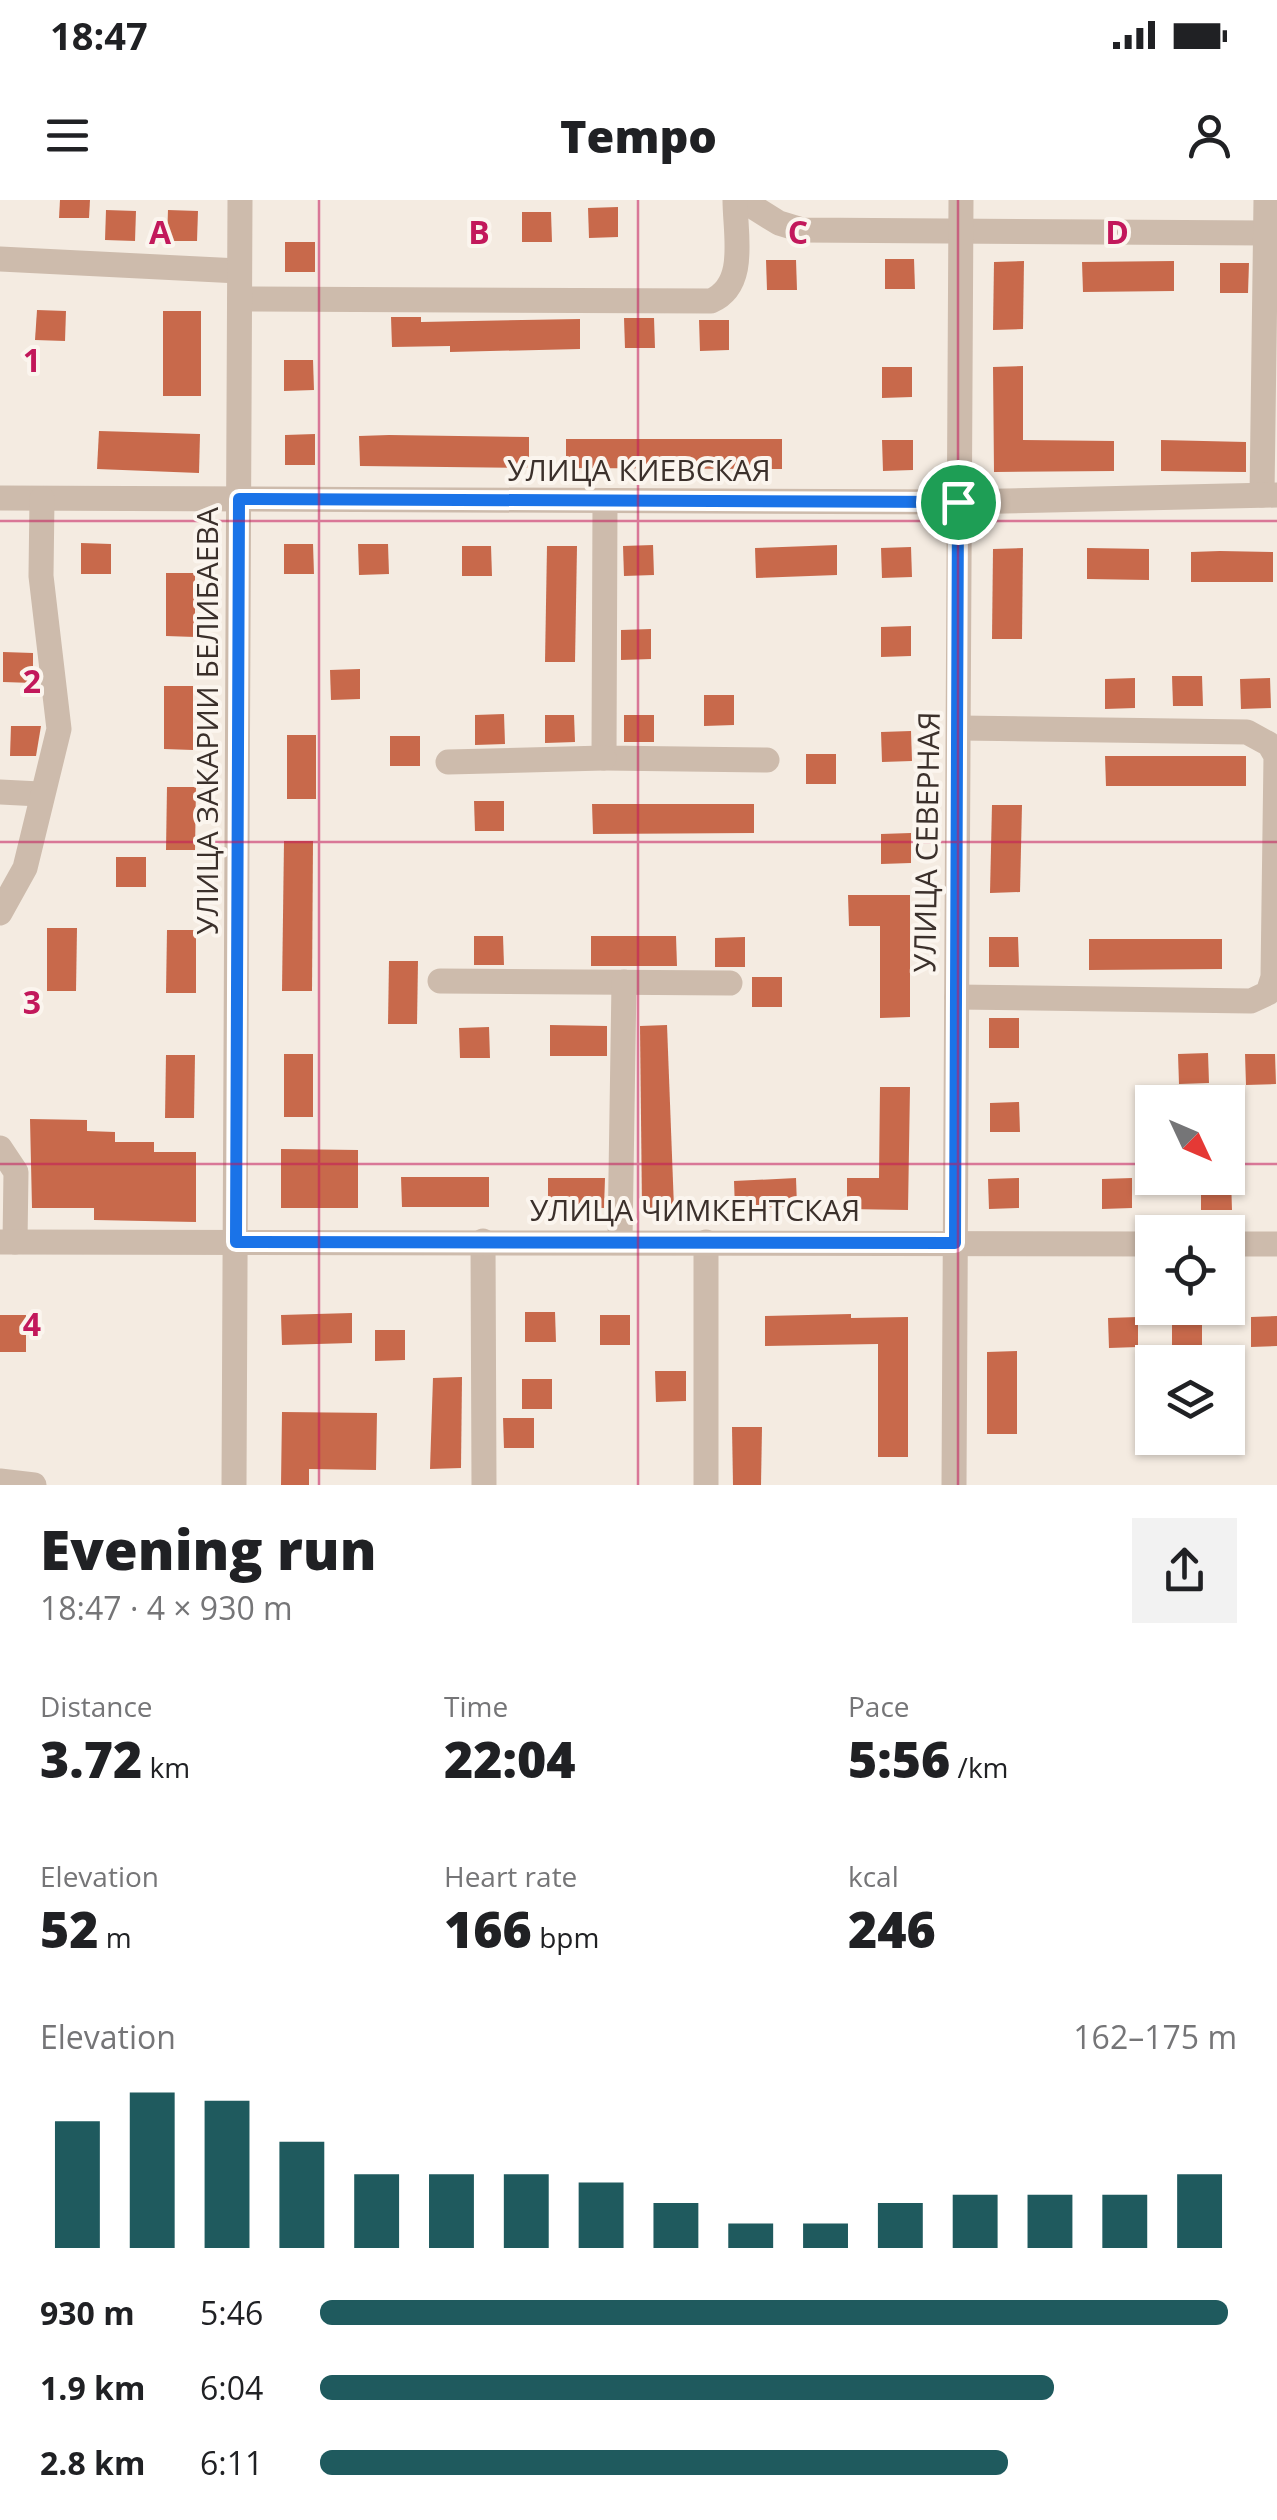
<!DOCTYPE html>
<html lang="en">
<head>
<meta charset="utf-8">
<style>
  :root { --surface:#fff; --page:#f2f2f2; --text:#202124; --muted:#757577; --accent:#1f5a5e }
  body { margin:0; font-family:"Open Sans",sans-serif; background:var(--page); color:var(--text); height:100vh; display:flex; flex-direction:column; font-size:38px; white-space:nowrap }
  * { box-sizing:border-box; margin:0 }
  p { font-size:32px; color:var(--muted) }
  .icon { flex:none; width:55px; height:55px; fill:none; stroke:currentColor; stroke-width:2; stroke-linecap:round; stroke-linejoin:round }
  .map { position:relative; height:1285px; overflow:hidden }
  .side { display:flex; flex-direction:column; background:var(--surface); flex:1 }
  .side>* { flex:none }
  .needle { width:65px; rotate:134deg }
  .buttons { position:absolute; left:1135px; top:885px; display:grid; gap:20px }
  .buttons a { display:grid; place-items:center; width:110px; height:110px; border-radius:0px; background:var(--surface); box-shadow:0 2px 8px #0004; font-size:50px }
  .pin { position:absolute; display:grid; place-items:center; width:85px; height:85px; color:#fff; margin:-42px; border:5px solid #fff; border-radius:50%; box-shadow:0 2px 10px #0007 }
  .round { display:grid; place-items:center; flex:none; width:105px; height:105px; border-radius:0px; background:var(--page) }
  .head { display:flex; align-items:center; justify-content:space-between; height:170px; padding:0 40px }
  h1 { font-size:55px; font-weight:800; line-height:75px }
  .figures { display:grid; grid-template-columns:repeat(3,1fr); gap:15px; height:170px; padding:10px 40px }
  .figures div { display:grid; align-content:center }
  .figures b { font-size:50px; font-weight:800 }
  .figures small { font-size:28px; font-weight:400 }
  .figures p { font-size:28px }
  .chart { height:280px; padding:20px 40px }
  .chart p { display:flex; justify-content:space-between }
  .chart svg { width:100%; height:180px; margin-top:10px; stroke:var(--accent); stroke-width:6 }
  ul { padding:0 40px; list-style:none; font-size:32px }
  li { display:grid; grid-template-columns:160px 120px 1fr; align-items:center; height:75px }
  li i { height:25px; border-radius:12px; background:var(--accent) }
  .status { display:flex; justify-content:space-between; align-items:center; height:70px; padding:0 50px; background:var(--surface); direction:ltr }
  .status svg { height:28px; fill:currentColor }
  header { display:flex; justify-content:space-between; align-items:center; height:130px; padding:0 40px; background:var(--surface); font-size:45px; font-weight:800 }
  .map>svg:first-child { display:block }
  .building { fill:#c8694b }
  .lines { fill:none; stroke-linecap:round; stroke-linejoin:round }
  .minor { stroke:#cdbbac; stroke-width:25 }
  .route-casing { stroke:#fff; stroke-width:20 }
  .route { stroke:#1a73e8; stroke-width:12 }
  .grid { fill:none; stroke:#c2185b; stroke-width:2.5; stroke-opacity:0.55 }
  .labels { text-anchor:middle; dominant-baseline:central; stroke-width:8; stroke-linejoin:round; paint-order:stroke }
  .street-label { font-size:30px; fill:#3b302b; stroke:#fbf5ee }
  .grid-label { font-size:32px; text-anchor:middle; font-weight:bold; fill:#c2185b; stroke:#fbf5ee; stroke-width:8; stroke-linejoin:round; paint-order:stroke }
</style>
</head>
<body>
<div class="status"><b>18:47</b><svg viewBox="0 0 49 12"><path d="M0 12V9h3v3zM5 12V6h3v6zM10 12V3h3v9zM15 12V0h3v12zM26 1h20v11H26zM47 4h2v5h-2z"/></svg></div>
<header><svg class="icon" aria-label="menu" viewBox="0 0 24 24"><path d="M4 6h16M4 12h16M4 18h16"/></svg>Tempo<svg class="icon" aria-label="person" viewBox="0 0 24 24"><circle cx="12" cy="8" r="4"/><path d="M4 21q1-7 8-7t8 7"/></svg></header>
<div class="map">
<svg width="1277" height="1285" viewBox="0 0 1277 1285">
  <rect width="100%" height="100%" fill="#f4ebe1"/>
  <g class="building">
    <path d="M60 0H90L89 18H59Z"/>
    <path d="M618 7V37L589 38 588 8Z"/>
    <path d="M106 10 136 11 135 41 105 40Z"/>
    <path d="M168 10 198 11 197 41H167Z"/>
    <path d="M522 12H551L552 42H522Z"/>
    <rect x="285" y="42" width="30" height="30"/>
    <path d="M885 59H914L915 89H885Z"/>
    <path d="M766 60H796L797 90H767Z"/>
    <path d="M1024 61 1023 129 993 130 994 62Z"/>
    <path d="M1174 61V91L1083 92 1082 62Z"/>
    <path d="M1220 63H1249L1248 93H1220Z"/>
    <path d="M37 110 66 111 65 141 35 140Z"/>
    <rect x="163" y="111" width="38" height="85"/>
    <path d="M391 117H421V122L580 119V149L450 152V146L392 147Z"/>
    <path d="M624 118H654L655 148H625Z"/>
    <path d="M699 120H729V150L700 151Z"/>
    <path d="M284 160H313L314 190 284 191Z"/>
    <path d="M1023 166V240L1114 241V271L994 272 993 167Z"/>
    <path d="M882 167H912V197L882 198Z"/>
    <path d="M99 231 200 234 199 273 97 269Z"/>
    <path d="M315 234V265H285V235Z"/>
    <path d="M389 235 529 237V268L360 266 359 236Z"/>
    <path d="M566 239H782V269L566 268Z"/>
    <path d="M882 240H913V270L883 271Z"/>
    <path d="M1161 240 1246 242V272L1161 271Z"/>
    <path d="M81 343 111 344V374H81Z"/>
    <path d="M284 344H313L314 374H284Z"/>
    <path d="M358 344H388L389 374 359 375Z"/>
    <path d="M653 345 654 375 624 376 623 346Z"/>
    <path d="M837 345V375L756 378 755 348Z"/>
    <path d="M462 346H491L492 376H462Z"/>
    <path d="M547 346H577L575 462H545Z"/>
    <path d="M911 347 912 377 882 378 881 348Z"/>
    <path d="M1023 348 1022 439H992L993 349Z"/>
    <path d="M1087 348 1149 349V380L1087 379Z"/>
    <path d="M1220 351 1273 352V382H1191V352Z"/>
    <path d="M166 373H195V437L166 436Z"/>
    <path d="M911 426V456L881 457V427Z"/>
    <path d="M651 429V459L621 460V430Z"/>
    <path d="M3 452 33 453V483L3 482Z"/>
    <path d="M360 469V499L331 500 330 470Z"/>
    <path d="M1172 476H1202L1203 506H1173Z"/>
    <path d="M1135 478V508L1105 509V479Z"/>
    <path d="M1270 478 1271 508 1241 509 1240 479Z"/>
    <path d="M164 486H193V550L164 549Z"/>
    <path d="M704 495H734V525L704 526Z"/>
    <path d="M504 514 505 544 475 545V515Z"/>
    <path d="M545 515H574L575 542 545 543Z"/>
    <rect x="624" y="515" width="30" height="27"/>
    <path d="M11 526H41L36 556H10Z"/>
    <path d="M911 531 912 561 882 562 881 532Z"/>
    <rect x="287" y="535" width="29" height="64"/>
    <rect x="390" y="536" width="30" height="30"/>
    <rect x="806" y="554" width="30" height="30"/>
    <path d="M1105 556H1246V586H1106Z"/>
    <path d="M167 587H196L195 650H166Z"/>
    <path d="M474 601H504V631H475Z"/>
    <path d="M592 604H754V633L593 634Z"/>
    <path d="M992 605H1022L1020 692 990 693Z"/>
    <path d="M911 633V663L881 664V634Z"/>
    <path d="M284 641H313L312 791H282Z"/>
    <rect x="116" y="657" width="30" height="30"/>
    <path d="M848 695H910V817L880 818V726H849Z"/>
    <path d="M47 728H77L76 791H47Z"/>
    <path d="M167 730H196V793H166Z"/>
    <path d="M474 736H503L504 765H474Z"/>
    <path d="M591 736H676L677 766H591Z"/>
    <path d="M745 737V767H715V738Z"/>
    <path d="M989 737H1018L1019 767H989Z"/>
    <path d="M1089 739H1222V769L1089 770Z"/>
    <path d="M389 761H418L417 824H388Z"/>
    <rect x="752" y="777" width="30" height="30"/>
    <rect x="989" y="818" width="30" height="30"/>
    <path d="M550 825 607 826V856H550Z"/>
    <path d="M667 825 674 1008 642 1009 640 826Z"/>
    <path d="M489 827 490 858H460L459 828Z"/>
    <path d="M1208 853 1209 883 1179 884 1178 854Z"/>
    <rect x="284" y="854" width="29" height="63"/>
    <path d="M1245 854H1275L1276 884 1246 885Z"/>
    <path d="M166 855H195L194 918H165Z"/>
    <path d="M880 887H910L908 1010 847 1009V978H879Z"/>
    <path d="M1019 902 1020 932H990V903Z"/>
    <path d="M30 919 87 920V931L115 932V942H154V952H196V1022L94 1020V1008H32Z"/>
    <path d="M281 949 358 950V1008H281Z"/>
    <path d="M401 977H489V1007H402Z"/>
    <path d="M548 978H605L604 1008 548 1007Z"/>
    <path d="M796 978 797 1006 735 1009 734 981Z"/>
    <path d="M1019 978V1008L989 1009 988 979Z"/>
    <path d="M1132 978V1008L1102 1009V979Z"/>
    <path d="M1231 979 1232 1010H1201V980Z"/>
    <path d="M525 1112H555L556 1142H525Z"/>
    <path d="M352 1113V1143L282 1145 281 1115Z"/>
    <path d="M851 1114V1118L908 1117V1257H878V1144L765 1146V1116Z"/>
    <rect x="0" y="1115" width="26" height="37"/>
    <rect x="600" y="1115" width="30" height="30"/>
    <path d="M1277 1116V1146L1251 1147V1117Z"/>
    <path d="M1138 1117V1147L1109 1148 1108 1118Z"/>
    <path d="M1202 1118V1148L1172 1149V1119Z"/>
    <path d="M375 1130H405V1160L375 1161Z"/>
    <path d="M1017 1151V1234H987V1152Z"/>
    <path d="M655 1171H686V1201L656 1202Z"/>
    <path d="M462 1177 461 1268 430 1269 433 1178Z"/>
    <rect x="522" y="1179" width="30" height="30"/>
    <path d="M282 1212 377 1213 376 1270 309 1269V1285H281Z"/>
    <path d="M503 1218H534V1248H504Z"/>
    <path d="M732 1227H762L761 1285H733Z"/>
  </g>
  <g class="lines">
    <g class="minor">
      <path d="M742 0 779 23 802 30 1266 33"/>
      <path d="M0 59 239 71"/>
      <path d="M240 99 711 101C748 85 735 34 735 0"/>
      <path d="M1262 295 1266 0"/>
      <path d="M0 298 958 302 1277 295"/>
      <path d="M605 302 604 558 767 560"/>
      <path d="M448 562 604 558"/>
      <path d="M0 592 40 594"/>
      <path d="M0 713 25 668 59 529 41 376 42 299"/>
      <path d="M440 781 730 783"/>
      <path d="M957 797 1251 801 1268 793 1273 777 1276 556 1269 544 1247 532 960 528"/>
      <path d="M0 948 16 972 15 1042"/>
      <path d="M483 1041 484 1285"/>
      <path d="M620 1041 624 782"/>
      <path d="M0 1042 1152 1044"/>
      <path d="M1228 1044H1277"/>
      <path d="M0 1281 34 1285"/>
      <path d="M234 1285 240 0"/>
      <path d="M706 1285V1042"/>
      <path d="M954 1285 961 0"/>
    </g>
  </g>
  <g class="lines">
    <g class="route-casing">
      <path id="route" d="M239 299 958 302 955 1043 236 1042Z"/>
    </g>
    <use href="#route" class="route"/>
  </g>
  <path class="grid" d="M319 0V1285M638 0V1285M958 0V1285M0 321H1277M0 642H1277M0 964H1152M1228 964H1277"/>
  <g class="labels">
    <g class="street-label">
      <text x="639" y="269">УЛИЦА КИЕВСКАЯ</text>
      <text transform="translate(206 521) rotate(-90)">УЛИЦА ЗАКАРИИ БЕЛИБАЕВА</text>
      <text transform="translate(926 642) rotate(-89)">УЛИЦА СЕВЕРНАЯ</text>
      <text x="695" y="1009">УЛИЦА ЧИМКЕНТСКАЯ</text>
    </g>
  </g>
  <g class="grid-label">
    <text x="160" y="44">A</text>
    <text x="479" y="44">B</text>
    <text x="798" y="44">C</text>
    <text x="1117" y="44">D</text>
    <text x="32" y="172">1</text>
    <text x="32" y="493">2</text>
    <text x="32" y="814">3</text>
    <text x="32" y="1136">4</text>
  </g>
</svg>
<div class="buttons">
<a><svg class="needle" viewBox="-14 -14 28 28"><path d="M0-13l5 13h-10z" fill="#e53935"/><path d="M0 13l5-13h-10z" fill="#757577"/></svg></a>
<a><svg class="icon" aria-label="locate" viewBox="0 0 24 24"><circle cx="12" cy="12" r="6"/><path d="M12 2v4M12 18v4M2 12h4M18 12h4"/></svg></a>
<a><svg class="icon" aria-label="layers" viewBox="0 0 24 24"><path d="M12 4l9 5-9 5-9-5zM3 14l9 5 9-5"/></svg></a>
</div>
<div class="pin" style="left:958px;top:302px;background:#1e9e55"><svg class="icon" aria-label="arrive" viewBox="0 0 24 24"><path d="M6 21V4h12l-3 4 3 4H6"/></svg></div>
</div>
<section class="side">
<div class="head"><div><h1>Evening run</h1><p>18:47 · 4 × 930 m</p></div><a class="round"><svg class="icon" aria-label="share" viewBox="0 0 24 24"><path d="M12 15V3M7 8l5-5 5 5M5 13v7h14v-7"/></svg></a></div>
<div class="figures">
<div><p>Distance</p><b>3.72<small> km</small></b></div>
<div><p>Time</p><b>22:04</b></div>
<div><p>Pace</p><b>5:56<small> /km</small></b></div>
</div>
<div class="figures">
<div><p>Elevation</p><b>52<small> m</small></b></div>
<div><p>Heart rate</p><b>166<small> bpm</small></b></div>
<div><p>kcal</p><b>246</b></div>
</div>
<div class="chart"><p><span>Elevation</span>162–175 m</p>
<svg viewBox="0 0 160 44" preserveAspectRatio="none"><path d="M5 44V13M15 44V6M25 44V8M35 44V18M45 44V26M55 44V26M65 44V26M75 44V28M85 44V33M95 44V38M105 44V38M115 44V33M125 44V31M135 44V31M145 44V31M155 44V26"/></svg>
</div>
<ul>
<li><b>930 m</b>5:46<i style="width:99%"></i></li>
<li><b>1.9 km</b>6:04<i style="width:80%"></i></li>
<li><b>2.8 km</b>6:11<i style="width:75%"></i></li>
</ul>
</section>
</body>
</html>
